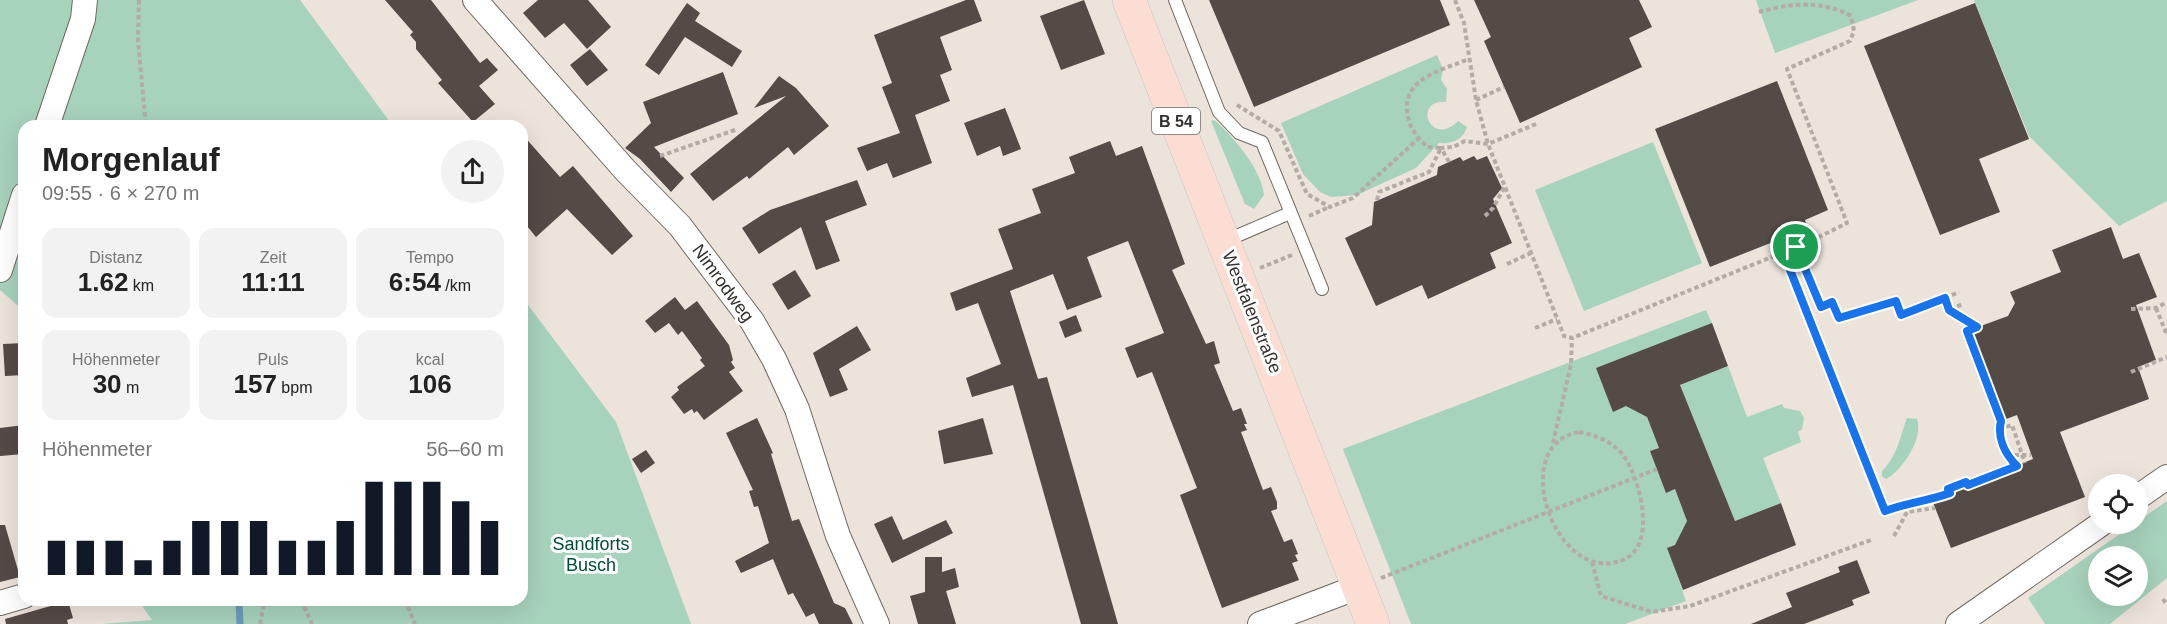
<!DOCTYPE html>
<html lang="de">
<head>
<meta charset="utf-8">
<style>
  :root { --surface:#fff; --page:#f2f2f2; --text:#222; --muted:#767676; --accent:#111827 }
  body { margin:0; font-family:Helvetica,sans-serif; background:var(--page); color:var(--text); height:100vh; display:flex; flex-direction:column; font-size:22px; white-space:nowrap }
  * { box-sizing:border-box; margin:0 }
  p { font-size:20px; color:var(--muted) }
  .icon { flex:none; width:33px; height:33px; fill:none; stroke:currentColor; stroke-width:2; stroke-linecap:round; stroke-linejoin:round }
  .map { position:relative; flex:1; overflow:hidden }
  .details { position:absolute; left:18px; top:120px; width:510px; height:486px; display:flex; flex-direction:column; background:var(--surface); border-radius:18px; box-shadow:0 6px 24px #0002 }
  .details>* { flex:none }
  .buttons { position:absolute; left:2088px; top:474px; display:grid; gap:12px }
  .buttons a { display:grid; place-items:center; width:60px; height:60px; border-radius:50%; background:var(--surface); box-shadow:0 6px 24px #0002; font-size:30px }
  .pin { position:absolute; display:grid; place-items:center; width:51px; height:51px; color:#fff; margin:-26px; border:3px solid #fff; border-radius:50%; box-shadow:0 2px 6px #0007 }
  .round { display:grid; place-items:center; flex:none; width:63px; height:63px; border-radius:32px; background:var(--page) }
  .summary { display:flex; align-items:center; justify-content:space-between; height:102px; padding:0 24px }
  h1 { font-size:33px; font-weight:700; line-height:45px }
  .metrics { display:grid; grid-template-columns:repeat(3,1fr); gap:9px; height:102px; padding:6px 24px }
  .metrics div { display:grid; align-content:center; border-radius:15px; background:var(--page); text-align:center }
  .metrics b { font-size:26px; font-weight:700 }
  .metrics small { font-size:16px; font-weight:400 }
  .metrics p { font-size:16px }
  .chart { height:168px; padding:12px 24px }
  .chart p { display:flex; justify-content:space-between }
  .chart svg { width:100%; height:108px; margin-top:6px; stroke:var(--accent); stroke-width:6 }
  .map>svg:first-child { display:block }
  .green { fill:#a7d2bc; fill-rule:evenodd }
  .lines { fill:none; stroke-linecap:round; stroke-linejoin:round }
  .stream { stroke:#6b9bb9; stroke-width:7 }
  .building { fill:#544a46 }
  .service-casing { stroke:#706861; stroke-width:14 }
  .minor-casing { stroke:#706861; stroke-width:26 }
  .primary-casing { stroke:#c6c5c4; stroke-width:34 }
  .path { stroke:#b3aca6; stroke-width:4; stroke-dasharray:4.5 3; stroke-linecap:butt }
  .service { stroke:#fff; stroke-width:12 }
  .minor { stroke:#fff; stroke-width:24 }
  .primary { stroke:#fbddd4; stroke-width:33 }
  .route-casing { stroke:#fff; stroke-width:12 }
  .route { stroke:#1a73e8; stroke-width:8 }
  .labels { text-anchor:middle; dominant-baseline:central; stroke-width:6; stroke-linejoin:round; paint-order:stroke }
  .shield { fill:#fff; stroke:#716f6d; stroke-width:1.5 }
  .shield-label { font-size:16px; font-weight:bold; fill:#34312e }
  .street-label { font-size:18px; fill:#34312e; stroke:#fff }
  .park-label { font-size:18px; fill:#034d34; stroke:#fff }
</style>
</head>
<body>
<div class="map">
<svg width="2167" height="624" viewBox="0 0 2167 624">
  <rect width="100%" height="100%" fill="#ece3db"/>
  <g class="green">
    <path d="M0 0H300L393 126H24V311L0 290Z"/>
    <path d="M1756 0H1918L1775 53Z"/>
    <path d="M1974 0H2167V201L2119 226 2029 136Z"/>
    <path d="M1437 55 1443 69 1441 80 1447 89 1446 102C1412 99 1430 149 1458 121L1467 127C1463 140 1452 144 1439 143L1416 168 1357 195 1331 197 1320 192 1303 174 1281 123Z"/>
    <path d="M1214 120C1234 137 1261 169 1264 195L1254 209 1245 204 1211 121Z"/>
    <path d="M1653 142 1702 263 1584 311 1535 190Z"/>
    <path d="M522 297 616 422 691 624H102L152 620 138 600H522Z"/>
    <path d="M1706 310 1712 323 1613 411 1632 404 1635 411 1645 413 1659 448 1651 451 1667 492 1675 489 1688 524 1681 533 1685 541 1668 548 1686 601 1625 624H1411L1343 449Z"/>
    <path d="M1728 366 1747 417 1782 404 1784 408 1800 411 1804 418 1802 429 1798 432 1801 442 1763 458 1781 503 1735 521 1680 385Z"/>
    <path d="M1907 418 1917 419C1924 438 1902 471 1886 479L1882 476V471C1898 455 1899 439 1907 418Z"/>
    <path d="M2167 501V578L2110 624H2045L2028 598ZM2098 556H2138V596H2098Z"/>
  </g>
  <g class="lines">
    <path class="stream" d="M239 600 240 624"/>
  </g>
  <g class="building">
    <path d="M385 0H431L480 63 487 58 498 70 479 86 495 104 473 122 438 83 442 80 416 49V42L410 35 413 32Z"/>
    <path d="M538 0H588L611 27 587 49 564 23 545 38 523 13Z"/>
    <path d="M966 0H974L982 21 940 37 952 70 940 75 950 101 915 115 932 163 893 178 887 163 867 171 857 148 900 133 882 87 892 83 874 35Z"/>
    <path d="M1084 0 1105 54 1061 70 1040 16Z"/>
    <path d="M1209 0H1440L1450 25 1254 107Z"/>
    <path d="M1474 0H1639L1652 27 1629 38 1642 67 1520 123 1484 41 1491 37Z"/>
    <path d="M687 3 700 13 695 21 742 51 732 67 685 37 659 75 645 65Z"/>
    <path d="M1975 3 2029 139 1979 159 2000 212 1940 235 1864 46Z"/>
    <path d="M590 49 608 70 587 86 570 65Z"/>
    <path d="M723 72 738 114 654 147 684 178 671 192 640 159 625 148 651 123 643 102Z"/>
    <path d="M779 76 796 88 829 126 794 155 788 147 749 179 747 176 713 201 690 174 786 96 754 108Z"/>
    <path d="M1777 81 1828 210 1805 220 1808 228 1710 267 1655 129Z"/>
    <path d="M1005 108 1021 149 1003 156 1000 146 977 156 964 123Z"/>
    <path d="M522 134 560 177 573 166 633 236 612 255 567 209 536 237 522 220Z"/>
    <path d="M1110 141 1116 156 1142 146 1185 264 1172 270 1206 344 1214 341 1220 363 1214 365 1233 411 1241 408 1247 424H1244L1247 430 1241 432 1263 490 1271 487 1277 502V509L1271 511 1284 542 1292 539 1298 554 1295 555 1298 561 1292 563 1299 580 1222 608 1180 495 1197 488 1152 372 1137 378 1125 348 1164 333 1128 241 1087 257 1102 297 1067 310 1053 274 1010 291 1038 379 1047 377 1118 624H1081L1013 385 972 397 966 378 1001 364 978 303 956 311 950 293 1013 269 998 229 1041 213 1032 189 1075 173 1069 157Z"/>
    <path d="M1474 156 1477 160 1487 156 1502 188 1493 199 1512 243 1490 253 1496 268 1428 299 1422 285 1376 306 1345 238 1372 225 1374 202 1437 175 1438 167 1460 157 1463 161Z"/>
    <path d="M857 180 867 205 825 221 840 261 816 270 801 227 759 254 742 228 770 210Z"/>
    <path d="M2111 227 2123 259 2139 253 2157 297 2136 305 2156 360 2138 367 2149 399 2060 432 2085 497 1951 548 1932 500 1950 493 1948 489 1966 482 1968 485 2033 459 2017 415 2001 421 1967 331 2008 316 2015 303 2010 292 2061 272 2052 250Z"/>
    <path d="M795 270 811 296 788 310 772 284Z"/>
    <path d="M675 297 685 310 697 301 729 345 733 360 731 362 735 368 729 372 743 391 704 420 697 411 694 413 692 409 684 414 671 397 679 390 677 387 705 366 700 360 702 358 682 331 678 335 669 323 655 333 645 321Z"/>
    <path d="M1076 315 1082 331 1065 338 1059 322Z"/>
    <path d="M1712 323 1728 366 1680 385 1735 521 1781 503 1796 545 1683 590 1667 548 1675 545 1687 521 1675 489 1666 493 1650 451 1659 448 1647 417 1626 406 1613 412 1596 368Z"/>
    <path d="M857 326 871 350 839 369 848 390 830 397 813 353Z"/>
    <path d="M24 343V375L5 376 3 344Z"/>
    <path d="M757 418 773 453 771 454 792 521 799 519 834 603 845 608 853 624H819L814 613 806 617 793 593 788 595 773 559 741 573 735 561 769 543 758 506 754 507 749 491 753 490 726 433Z"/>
    <path d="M983 418 993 454 944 464 938 431Z"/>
    <path d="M24 425V454L0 456V428Z"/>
    <path d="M646 450 655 463 641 473 632 459Z"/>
    <path d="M892 516 903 540 946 520 953 533 892 563 874 524Z"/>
    <path d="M0 525H5L20 577 0 582Z"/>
    <path d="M925 557H942V572L955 568 959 587 946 591 956 624H918L910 596 925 592Z"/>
    <path d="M1857 560 1870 593 1852 600 1854 605 1804 624H1751L1792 607 1786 593 1840 572 1838 567Z"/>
    <path d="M68 601 73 618 67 620 68 624H6L5 619Z"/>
  </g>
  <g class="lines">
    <g class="service-casing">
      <g id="service">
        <path d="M1175 0 1219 112 1239 133 1262 142 1322 289"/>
        <path d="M1225 241 1290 213"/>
      </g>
    </g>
    <g class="minor-casing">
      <g id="minor">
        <path d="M475 0 626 171 680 226 752 321 774 359 797 409 838 536 877 624"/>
        <path d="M47 126 83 19 85 0"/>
        <path d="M0 270 24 195"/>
        <path d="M2138 497 2167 477"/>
        <path d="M0 603 24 596"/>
        <path d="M1260 624 1358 587"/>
        <path d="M1958 624 2101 524"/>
      </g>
    </g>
    <g class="primary-casing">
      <path id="primary" d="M1129 0 1373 624"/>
    </g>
    <g class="path">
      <path d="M139 0 138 41 146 126"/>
      <path d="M1455 0 1464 23 1476 100 1488 144 1564 336 1572 338 1784 252"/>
      <path d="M1759 12C1791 3 1821 0 1851 16L1854 31 1850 41 1787 69 1847 223 1809 242"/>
      <path d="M1476 100 1504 87"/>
      <path d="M1237 105 1279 131 1307 194 1330 207 1353 198 1418 139"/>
      <path d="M660 156 738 129"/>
      <path d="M1449 162 1441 148 1453 147 1465 141 1488 144 1536 124"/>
      <path d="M1377 200 1379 192 1429 172 1441 148 1428 147C1418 139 1411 130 1408 117 1399 79 1442 70 1469 59"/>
      <path d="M1309 216 1329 207"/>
      <path d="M1485 216 1493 208 1505 186"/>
      <path d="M1796 247 1821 307 1832 302 1839 318 1896 301 1901 315 1945 298 1949 310 1977 327 1967 331 2001 421C1997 438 2005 454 2017 466L1968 485 1966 482 1948 489 1950 493C1928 501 1906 503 1885 511L1783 252Z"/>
      <path d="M1794 248 1809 242 1805 230"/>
      <path d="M1507 264 1531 253"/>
      <path d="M1260 268 1292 255"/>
      <path d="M1945 298 1959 292"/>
      <path d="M2156 308 2167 335"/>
      <path d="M1950 309 1963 304"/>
      <path d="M2131 309 2156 308 2167 302"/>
      <path d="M1535 328 1557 319"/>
      <path d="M2131 372 2167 357"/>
      <path d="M1999 429 2012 425 2025 463"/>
      <path d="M1579 432C1595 435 1612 441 1623 455 1640 478 1657 543 1625 559 1557 591 1505 445 1579 432Z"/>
      <path d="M1553 443 1571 364 1572 338"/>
      <path d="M2007 455H2031"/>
      <path d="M1894 536 1907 512 1935 508"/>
      <path d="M1592 562 1601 596 1652 612 1690 606 1871 540"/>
      <path d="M1381 578 1657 469"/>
      <path d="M2163 599 2167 605"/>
      <path d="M301 600 312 624"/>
      <path d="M405 600 415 624"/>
      <path d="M260 624 265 600"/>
    </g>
    <use href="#service" class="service"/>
    <use href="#minor" class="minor"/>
    <use href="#primary" class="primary"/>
  </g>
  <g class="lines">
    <g class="route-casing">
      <path id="route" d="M1796 247 1821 307 1832 302 1839 318 1896 301 1901 315 1945 298 1949 310 1977 327 1967 331 2001 421C1997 438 2005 454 2017 466L1968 485 1966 482 1948 489 1950 493C1928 501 1906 503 1885 511L1783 252Z"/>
    </g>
    <use href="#route" class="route"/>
  </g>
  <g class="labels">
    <rect class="shield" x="1152" y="108" width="48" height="26" rx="4.5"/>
    <g class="shield-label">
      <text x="1176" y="121">B 54</text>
    </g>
    <g class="street-label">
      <text transform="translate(723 283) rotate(54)">Nimrodweg</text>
      <text transform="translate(1252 312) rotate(68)">Westfalenstraße</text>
    </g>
    <g class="park-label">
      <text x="591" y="544">Sandforts<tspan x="591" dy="21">Busch</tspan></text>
    </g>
  </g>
</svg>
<div class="buttons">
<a><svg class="icon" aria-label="locate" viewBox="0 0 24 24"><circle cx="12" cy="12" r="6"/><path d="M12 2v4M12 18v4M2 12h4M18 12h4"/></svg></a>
<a><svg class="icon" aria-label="layers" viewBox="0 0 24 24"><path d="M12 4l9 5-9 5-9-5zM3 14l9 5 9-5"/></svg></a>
</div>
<div class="pin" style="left:1796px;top:247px;background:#1e9e55"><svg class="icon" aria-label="arrive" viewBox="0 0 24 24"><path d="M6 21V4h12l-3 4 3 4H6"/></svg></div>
<section class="details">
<div class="summary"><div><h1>Morgenlauf</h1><p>09:55 · 6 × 270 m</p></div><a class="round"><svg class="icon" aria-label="share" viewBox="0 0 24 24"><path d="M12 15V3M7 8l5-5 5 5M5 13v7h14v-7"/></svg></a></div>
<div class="metrics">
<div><p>Distanz</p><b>1.62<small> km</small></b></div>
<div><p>Zeit</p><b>11:11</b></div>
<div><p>Tempo</p><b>6:54<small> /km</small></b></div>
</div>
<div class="metrics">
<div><p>Höhenmeter</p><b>30<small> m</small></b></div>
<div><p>Puls</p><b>157<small> bpm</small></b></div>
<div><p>kcal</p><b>106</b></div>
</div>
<div class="chart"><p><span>Höhenmeter</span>56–60 m</p>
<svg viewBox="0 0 160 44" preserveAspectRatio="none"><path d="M5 44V30M15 44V30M25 44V30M35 44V38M45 44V30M55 44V22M65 44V22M75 44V22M85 44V30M95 44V30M105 44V22M115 44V6M125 44V6M135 44V6M145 44V14M155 44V22"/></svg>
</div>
</section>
</div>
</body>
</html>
